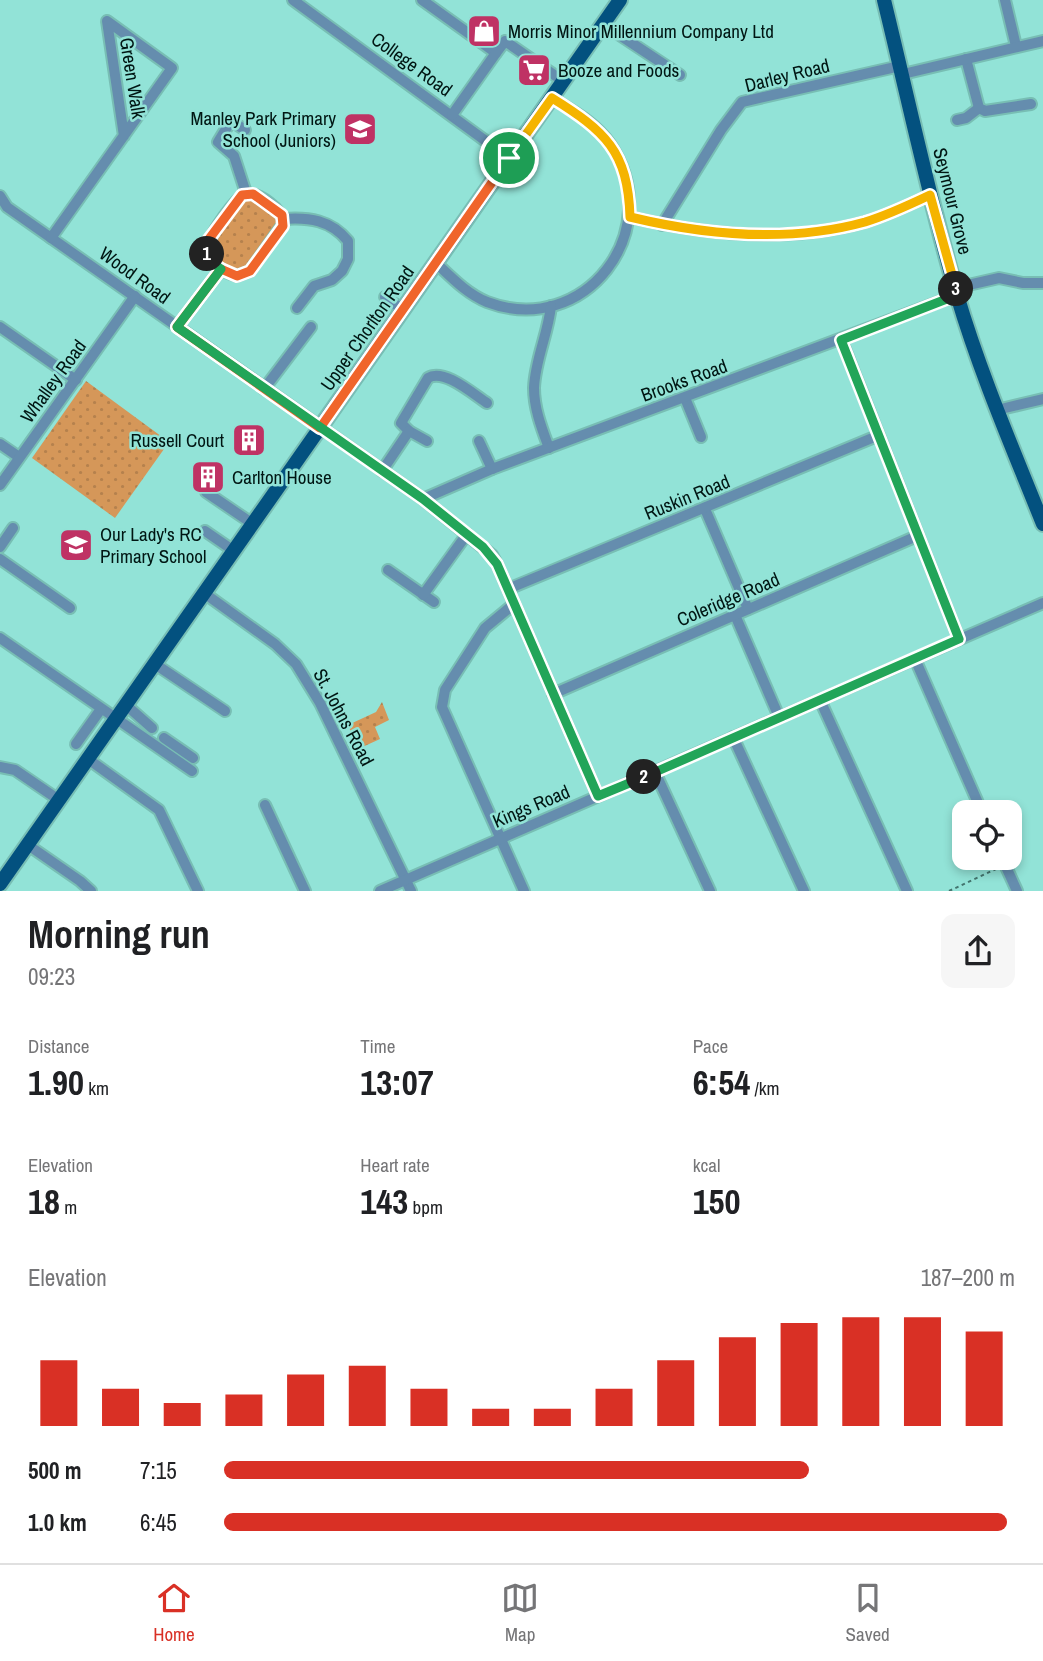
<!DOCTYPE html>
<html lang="en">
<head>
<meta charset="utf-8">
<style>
  :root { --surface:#fff; --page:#f6f6f6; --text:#202124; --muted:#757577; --line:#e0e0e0; --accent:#d93025 }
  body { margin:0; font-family:"Archivo Narrow",sans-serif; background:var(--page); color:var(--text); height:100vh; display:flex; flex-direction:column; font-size:26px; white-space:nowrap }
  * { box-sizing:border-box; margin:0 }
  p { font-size:23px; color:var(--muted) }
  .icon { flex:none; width:38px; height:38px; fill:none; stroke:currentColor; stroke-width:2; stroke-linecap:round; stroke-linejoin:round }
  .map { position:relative; height:891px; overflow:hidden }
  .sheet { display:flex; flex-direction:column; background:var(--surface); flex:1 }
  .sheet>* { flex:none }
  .controls { position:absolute; left:952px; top:800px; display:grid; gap:14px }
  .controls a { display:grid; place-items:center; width:70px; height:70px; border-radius:14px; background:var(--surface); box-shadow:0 4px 10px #0003; font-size:35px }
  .pin { position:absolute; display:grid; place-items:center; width:60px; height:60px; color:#fff; margin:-30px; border:4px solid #fff; border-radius:50%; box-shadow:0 2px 7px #0007 }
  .km { position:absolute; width:35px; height:35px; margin:-18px; border-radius:50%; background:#222; color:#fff; font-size:19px; line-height:35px; text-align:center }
  .round { display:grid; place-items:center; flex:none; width:74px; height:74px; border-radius:14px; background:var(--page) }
  .headline { display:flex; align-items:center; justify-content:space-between; height:119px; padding:0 28px }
  h1 { font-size:38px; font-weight:700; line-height:52px }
  .stats { display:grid; grid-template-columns:repeat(3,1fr); gap:10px; height:119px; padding:7px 28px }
  .stats div { display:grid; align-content:center }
  .stats b { font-size:35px; font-weight:700 }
  .stats small { font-size:19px; font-weight:400 }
  .stats p { font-size:19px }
  .chart { height:196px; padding:14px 28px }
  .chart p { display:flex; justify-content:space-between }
  .chart svg { width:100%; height:126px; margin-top:7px; stroke:var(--accent); stroke-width:6 }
  ul { padding:0 28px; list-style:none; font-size:23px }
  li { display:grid; grid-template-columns:112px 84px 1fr; align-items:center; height:52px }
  li i { height:18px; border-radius:9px; background:var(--accent) }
  .dock { display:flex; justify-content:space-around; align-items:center; height:98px; border-top:2px solid var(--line); background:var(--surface); font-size:19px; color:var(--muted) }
  .dock a { display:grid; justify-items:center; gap:4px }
  .dock .active { color:var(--accent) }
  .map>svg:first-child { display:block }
  .green { fill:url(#green-dots) }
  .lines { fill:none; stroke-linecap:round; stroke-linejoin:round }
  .minor-casing { stroke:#78beb4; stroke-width:14 }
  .major-casing { stroke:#78beb4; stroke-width:18 }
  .path { stroke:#43746d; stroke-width:2; stroke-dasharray:3.5 3.5; stroke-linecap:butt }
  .minor { stroke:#658dae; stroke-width:10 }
  .major { stroke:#03517f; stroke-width:14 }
  .split-1-casing { stroke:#fff; stroke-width:14 }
  .split-2-casing { stroke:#fff; stroke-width:14 }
  .split-3-casing { stroke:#fff; stroke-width:14 }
  .split-4-casing { stroke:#fff; stroke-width:14 }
  .split-1 { stroke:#f0652b; stroke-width:9 }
  .split-2 { stroke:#22a559; stroke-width:9 }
  .split-3 { stroke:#22a559; stroke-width:9 }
  .split-4 { stroke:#f5b400; stroke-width:9 }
  .labels { text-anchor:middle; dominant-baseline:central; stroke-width:5; stroke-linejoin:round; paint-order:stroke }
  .poi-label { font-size:19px; fill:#001613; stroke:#92e3d7; text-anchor:start }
  .street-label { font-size:19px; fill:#001613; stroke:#92e3d7 }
</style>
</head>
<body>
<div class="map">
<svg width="1043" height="891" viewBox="0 0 1043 891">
  <defs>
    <pattern id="green-dots" width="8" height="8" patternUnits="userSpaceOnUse" patternTransform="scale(1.75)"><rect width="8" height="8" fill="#d59759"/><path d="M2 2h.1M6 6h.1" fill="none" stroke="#b5814d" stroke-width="1.8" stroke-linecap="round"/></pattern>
  </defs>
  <rect width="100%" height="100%" fill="#92e3d7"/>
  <g class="green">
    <path d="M249 198C262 202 276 210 277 224L245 270 236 272 212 255 213 241 240 202Z"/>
    <path d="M86 381 169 442 115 518 32 458Z"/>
    <path d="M382 702 389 720 375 727 380 739 358 749 348 725 376 712Z"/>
  </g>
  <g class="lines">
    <g class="minor-casing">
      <g id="minor">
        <path d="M293 0 509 158"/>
        <path d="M422 0 496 53 505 41 563 81"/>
        <path d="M1005 0 1016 46"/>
        <path d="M603 24 680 75"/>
        <path d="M966 59 979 108 985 111 1031 104"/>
        <path d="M903 74 1043 41"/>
        <path d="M452 115 496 53"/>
        <path d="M957 120 966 118 979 108"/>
        <path d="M245 130 233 122 229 124 218 142 234 156 246 193"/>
        <path d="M246 193C260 194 281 208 284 223L250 271 237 276C197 264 203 246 223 218 229 210 236 199 246 193Z"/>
        <path d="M0 196 7 207 423 499 492 555 497 564 598 796"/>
        <path d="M630 217C705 235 790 243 865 222 888 215 909 205 930 195"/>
        <path d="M283 219C309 217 331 220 348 241V259L342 271 332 280 314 286 297 308"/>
        <path d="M662 225 721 130 742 102 900 66"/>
        <path d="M51 238 172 68 107 21 124 136"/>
        <path d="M436 263C451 277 467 294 487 302 585 339 668 230 610 144 596 123 573 111 552 98"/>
        <path d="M955 288 999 278 1023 283H1043"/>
        <path d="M385 297 403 310"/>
        <path d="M0 327 76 380"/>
        <path d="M177 327 221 269"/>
        <path d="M841 339 959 639"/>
        <path d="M264 389 311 327"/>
        <path d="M685 398 701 437"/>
        <path d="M997 410 1043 399"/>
        <path d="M427 441 409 431 401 423 428 378C444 368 473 394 487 403"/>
        <path d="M479 441 492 469"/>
        <path d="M0 444 19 457"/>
        <path d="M549 448C542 429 534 409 534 388 535 360 548 334 551 306"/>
        <path d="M382 471 409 431"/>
        <path d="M0 485 135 296"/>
        <path d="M206 492 253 524"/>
        <path d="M423 499 492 469 957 295"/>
        <path d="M705 509 748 609"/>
        <path d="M205 531 234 551"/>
        <path d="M0 547 13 528"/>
        <path d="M0 559 70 608"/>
        <path d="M388 570 434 602"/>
        <path d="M508 589 877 436"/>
        <path d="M204 593 275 644 296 664 320 703 411 891"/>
        <path d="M423 595 467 534"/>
        <path d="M514 604 485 628 445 690 442 707 524 891"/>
        <path d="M735 615 779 717"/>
        <path d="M0 638 192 771"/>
        <path d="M915 659 982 812"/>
        <path d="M155 664 225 711"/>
        <path d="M553 694 917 536"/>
        <path d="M820 700 907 891"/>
        <path d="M126 705 152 728"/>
        <path d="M733 737 804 891"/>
        <path d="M164 738 193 758"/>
        <path d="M76 744 101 709"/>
        <path d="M88 759 159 810 198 891"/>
        <path d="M0 767 15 770 59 800"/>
        <path d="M655 772 710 891"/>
        <path d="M265 805 305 891"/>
        <path d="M28 845 80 881 91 891"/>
        <path d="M1002 858 1017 891"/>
        <path d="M380 891 1043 603"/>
      </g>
    </g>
    <g class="major-casing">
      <g id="major">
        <path d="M884 0C908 98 929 198 957 295 980 373 1013 449 1043 524"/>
        <path d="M0 884 620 0"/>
      </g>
    </g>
    <path class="path" d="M949 891 996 869"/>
    <use href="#minor" class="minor"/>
    <use href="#major" class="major"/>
  </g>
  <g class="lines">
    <g class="split-1-casing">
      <path id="split-1" d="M207 254 206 243 242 195 253 194 282 215 283 226 250 271 237 276 221 269 177 327 320 428 509 158"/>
    </g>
    <g class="split-2-casing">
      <path id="split-2" d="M207 254 213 263 221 269 177 327 423 499 483 547 497 564 598 796 644 777"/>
    </g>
    <g class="split-3-casing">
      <path id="split-3" d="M644 777 959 639 841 340 957 295 956 289"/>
    </g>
    <g class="split-4-casing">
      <path id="split-4" d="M509 158 552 98C605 131 628 151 630 217 705 235 789 243 865 222 888 215 909 205 930 195L956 289"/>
    </g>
    <use href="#split-1" class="split-1"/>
    <use href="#split-2" class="split-2"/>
    <use href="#split-3" class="split-3"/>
    <use href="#split-4" class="split-4"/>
  </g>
  <defs>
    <g id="shop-square" transform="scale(1.75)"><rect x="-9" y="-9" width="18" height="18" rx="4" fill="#bf3264" stroke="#92e3d7"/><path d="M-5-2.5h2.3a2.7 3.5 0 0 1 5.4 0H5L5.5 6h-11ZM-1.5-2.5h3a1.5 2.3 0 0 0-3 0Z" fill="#fff"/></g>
    <g id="supermarket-square" transform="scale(1.75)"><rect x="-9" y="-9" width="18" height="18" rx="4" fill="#bf3264" stroke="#92e3d7"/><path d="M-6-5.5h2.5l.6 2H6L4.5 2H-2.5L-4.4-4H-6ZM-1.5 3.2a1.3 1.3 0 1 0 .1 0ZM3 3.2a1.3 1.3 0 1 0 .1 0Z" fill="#fff"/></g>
    <g id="school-square" transform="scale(1.75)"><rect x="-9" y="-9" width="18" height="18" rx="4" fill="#bf3264" stroke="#92e3d7"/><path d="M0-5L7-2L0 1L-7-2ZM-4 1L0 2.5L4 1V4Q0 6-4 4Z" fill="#fff"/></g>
    <g id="building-square" transform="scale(1.75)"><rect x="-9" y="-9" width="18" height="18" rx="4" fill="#bf3264" stroke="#92e3d7"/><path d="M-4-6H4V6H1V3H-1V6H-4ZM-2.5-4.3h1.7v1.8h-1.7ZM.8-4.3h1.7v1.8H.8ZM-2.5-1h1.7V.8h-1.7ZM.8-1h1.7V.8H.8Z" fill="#fff"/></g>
  </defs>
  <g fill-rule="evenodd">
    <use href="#shop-square" x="484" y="31"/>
    <use href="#supermarket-square" x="534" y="70"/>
    <use href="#school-square" x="360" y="129"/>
    <use href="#building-square" x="249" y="440"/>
    <use href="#building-square" x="208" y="477"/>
    <use href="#school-square" x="76" y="545"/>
  </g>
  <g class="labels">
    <g class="poi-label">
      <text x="508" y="31">Morris Minor Millennium Company Ltd</text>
      <text x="558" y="70">Booze and Foods</text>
      <text x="336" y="118" text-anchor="end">Manley Park Primary<tspan x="336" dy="22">School (Juniors)</tspan></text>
      <text x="224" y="440" text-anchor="end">Russell Court</text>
      <text x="232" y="477">Carlton House</text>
      <text x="100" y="534">Our Lady's RC<tspan x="100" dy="22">Primary School</tspan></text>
    </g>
    <g class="street-label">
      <text transform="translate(412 64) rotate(36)">College Road</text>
      <text transform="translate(787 75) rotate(-14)">Darley Road</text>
      <text transform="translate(133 78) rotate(81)">Green Walk</text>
      <text transform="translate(953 201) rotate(76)">Seymour Grove</text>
      <text transform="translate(135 275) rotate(36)">Wood Road</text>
      <text transform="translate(367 328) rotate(-55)">Upper Chorlton Road</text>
      <text transform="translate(684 380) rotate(-20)">Brooks Road</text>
      <text transform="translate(53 381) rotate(-54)">Whalley Road</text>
      <text transform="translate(687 497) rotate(-22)">Ruskin Road</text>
      <text transform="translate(728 599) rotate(-23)">Coleridge Road</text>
      <text transform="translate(344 717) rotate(62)">St. Johns Road</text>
      <text transform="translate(531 806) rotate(-23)">Kings Road</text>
    </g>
  </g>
</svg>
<div class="controls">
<a><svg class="icon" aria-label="locate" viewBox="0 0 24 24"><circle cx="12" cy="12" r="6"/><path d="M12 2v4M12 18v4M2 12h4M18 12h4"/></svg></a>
</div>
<div class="pin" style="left:509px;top:158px;background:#1e9e55"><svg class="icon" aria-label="arrive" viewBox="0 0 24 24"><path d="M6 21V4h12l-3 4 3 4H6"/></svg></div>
<b class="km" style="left:207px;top:254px">1</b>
<b class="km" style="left:644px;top:777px">2</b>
<b class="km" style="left:956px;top:289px">3</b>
</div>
<section class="sheet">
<div class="headline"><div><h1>Morning run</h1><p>09:23</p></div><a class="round"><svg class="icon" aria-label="share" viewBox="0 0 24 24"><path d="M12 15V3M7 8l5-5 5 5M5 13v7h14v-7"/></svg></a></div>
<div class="stats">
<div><p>Distance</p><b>1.90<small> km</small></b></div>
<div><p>Time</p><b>13:07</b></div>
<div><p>Pace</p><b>6:54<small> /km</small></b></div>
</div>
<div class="stats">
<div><p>Elevation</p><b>18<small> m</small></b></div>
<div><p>Heart rate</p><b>143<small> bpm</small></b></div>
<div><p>kcal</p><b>150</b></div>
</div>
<div class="chart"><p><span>Elevation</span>187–200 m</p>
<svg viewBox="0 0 160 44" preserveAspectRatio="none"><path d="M5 44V21M15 44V31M25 44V36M35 44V33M45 44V26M55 44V23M65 44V31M75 44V38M85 44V38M95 44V31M105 44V21M115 44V13M125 44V8M135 44V6M145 44V6M155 44V11"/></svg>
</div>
<ul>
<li><b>500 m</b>7:15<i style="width:74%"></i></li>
<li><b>1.0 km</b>6:45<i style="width:99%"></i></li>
</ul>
</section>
<nav class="dock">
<a class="active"><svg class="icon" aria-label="home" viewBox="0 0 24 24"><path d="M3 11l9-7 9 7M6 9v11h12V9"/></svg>Home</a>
<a><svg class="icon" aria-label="map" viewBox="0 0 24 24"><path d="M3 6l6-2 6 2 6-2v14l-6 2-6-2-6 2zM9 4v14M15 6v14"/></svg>Map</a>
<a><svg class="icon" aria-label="saved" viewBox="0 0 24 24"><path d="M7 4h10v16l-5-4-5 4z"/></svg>Saved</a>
</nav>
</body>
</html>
